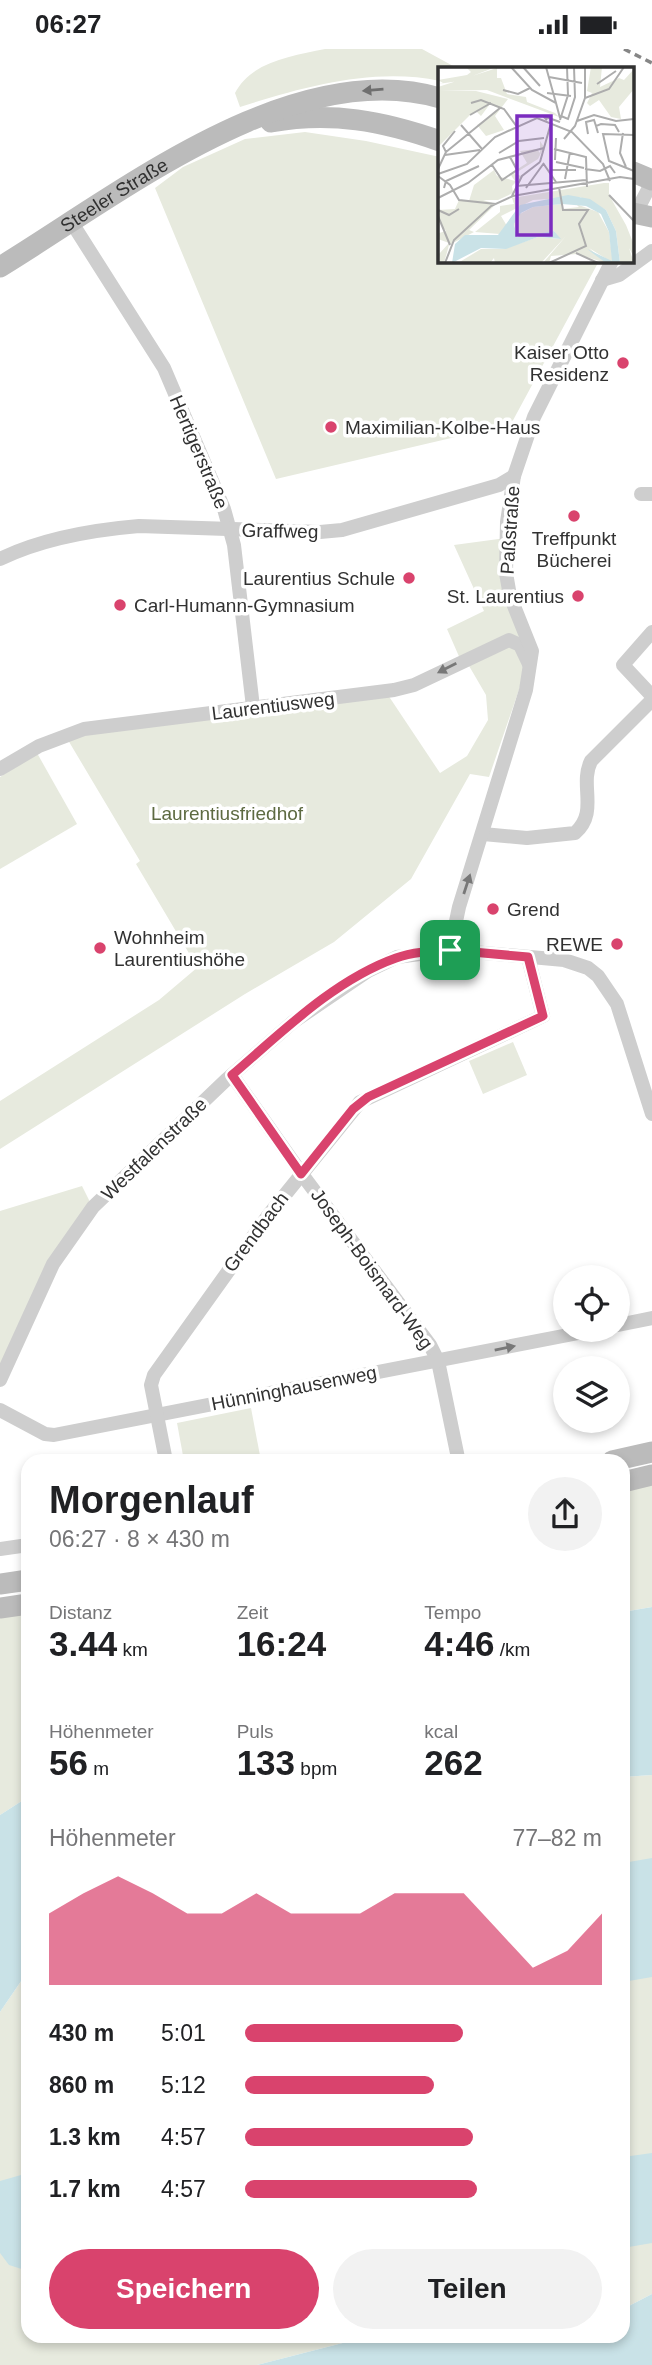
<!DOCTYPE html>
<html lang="de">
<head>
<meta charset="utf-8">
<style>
  :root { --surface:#fff; --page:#f2f2f2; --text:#202124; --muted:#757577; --accent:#d9436d }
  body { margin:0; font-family:Arial,sans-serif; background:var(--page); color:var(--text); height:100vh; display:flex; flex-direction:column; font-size:26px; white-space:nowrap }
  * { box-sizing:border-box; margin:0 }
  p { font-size:23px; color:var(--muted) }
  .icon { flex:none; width:38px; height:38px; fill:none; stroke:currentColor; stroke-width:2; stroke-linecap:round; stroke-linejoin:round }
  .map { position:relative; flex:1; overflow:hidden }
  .details { position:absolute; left:21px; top:1405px; width:609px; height:889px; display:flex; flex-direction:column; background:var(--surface); border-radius:21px; box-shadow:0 4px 10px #0003 }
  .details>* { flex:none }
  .tools { position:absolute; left:553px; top:1216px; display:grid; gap:14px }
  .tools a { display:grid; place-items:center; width:77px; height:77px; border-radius:50%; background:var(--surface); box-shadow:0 4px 10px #0003; font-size:35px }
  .pin { position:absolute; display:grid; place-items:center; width:60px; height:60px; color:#fff; margin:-30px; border-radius:14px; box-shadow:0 4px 10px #0006 }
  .round { display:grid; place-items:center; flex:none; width:74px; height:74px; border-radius:37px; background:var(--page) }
  .overview { display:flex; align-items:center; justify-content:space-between; height:119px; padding:0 28px }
  h1 { font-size:38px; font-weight:700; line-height:52px }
  .stats { display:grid; grid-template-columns:repeat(3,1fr); gap:10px; height:119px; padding:7px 28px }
  .stats div { display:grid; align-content:center }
  .stats b { font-size:35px; font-weight:700 }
  .stats small { font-size:19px; font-weight:400 }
  .stats p { font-size:19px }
  .chart { height:196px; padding:14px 28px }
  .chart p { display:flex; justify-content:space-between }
  .chart svg { width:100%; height:126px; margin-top:7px; fill:var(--accent); opacity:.7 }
  .primary-button { display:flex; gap:14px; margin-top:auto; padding:14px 28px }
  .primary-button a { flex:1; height:80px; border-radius:42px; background:var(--accent); color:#fff; font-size:28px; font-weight:700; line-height:80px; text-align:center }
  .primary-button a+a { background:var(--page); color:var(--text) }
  ul { padding:0 28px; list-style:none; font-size:23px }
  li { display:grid; grid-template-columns:112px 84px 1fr; align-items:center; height:52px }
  li i { height:18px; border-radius:9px; background:var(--accent) }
  .status { display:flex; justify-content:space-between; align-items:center; height:49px; padding:0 35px; background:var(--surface); direction:ltr }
  .status svg { height:19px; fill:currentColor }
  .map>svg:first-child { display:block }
  .green { fill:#e7eade }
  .water { fill:#c9e2e7 }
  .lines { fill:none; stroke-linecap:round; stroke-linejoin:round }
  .street { stroke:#cecece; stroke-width:14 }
  .secondary { stroke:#bbb; stroke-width:21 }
  .rail { stroke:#868686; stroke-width:3.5; stroke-dasharray:7 5; stroke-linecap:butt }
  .oneway { fill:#6f6f6f }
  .oneway2 { fill:#787878 }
  .route-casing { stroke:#fff; stroke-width:14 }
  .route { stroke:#d9436d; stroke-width:9 }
  .poi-dot { fill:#d9436d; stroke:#fff; stroke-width:2.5 }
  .labels { text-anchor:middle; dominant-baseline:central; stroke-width:7; stroke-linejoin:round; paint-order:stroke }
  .street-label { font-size:19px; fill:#313131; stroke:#fff }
  .poi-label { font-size:19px; fill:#313131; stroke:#fff; text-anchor:end }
  .park-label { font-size:19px; fill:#5d6a41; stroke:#fff }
  .inset-road { fill:none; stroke:#adadad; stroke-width:2 }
  .view { fill:#7b2cbf; fill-opacity:0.15; stroke:#7b2cbf; stroke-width:3.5 }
  .inset-edge { fill:none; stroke:#313131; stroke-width:3.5 }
</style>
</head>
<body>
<div class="status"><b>06:27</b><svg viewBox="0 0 49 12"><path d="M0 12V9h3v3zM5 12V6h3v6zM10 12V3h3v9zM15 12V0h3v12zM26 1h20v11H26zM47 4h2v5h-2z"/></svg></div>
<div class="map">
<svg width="652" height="2316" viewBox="0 0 652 2316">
  <rect width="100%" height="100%" fill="#fff"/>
  <g class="green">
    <path d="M325 0H422L455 18 440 19V32C374 18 303 38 240 58L235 44C252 12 292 7 325 0Z"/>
    <path d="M305 83 366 92 440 108V212H599L511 375 276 430 155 139 183 118 245 90Z"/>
    <path d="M506 489 524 626 489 728 470 725 411 830 334 893 245 945 0 1100V1052L159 951 205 912 190 906 136 815 140 812 65 686 386 643 440 724 467 707 488 671 486 646 465 610 461 612 447 580 484 562 454 496Z"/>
    <path d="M37 704 77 775 0 820V728Z"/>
    <path d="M513 993 527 1026 483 1045 469 1012Z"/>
    <path d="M82 1137 92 1157 0 1325V1162Z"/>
    <path d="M251 1359 261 1412H184L177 1374Z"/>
    <path d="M652 1434V1558L623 1563V1441Z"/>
    <path d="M28 1556V1748L0 1766V1560Z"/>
    <path d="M652 1726V2245L623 2260V1728Z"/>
    <path d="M28 1922V2287H370L257 2316H0V1963Z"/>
  </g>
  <g class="water">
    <path d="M652 1558V1726L623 1728V1563Z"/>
    <path d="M28 1748V1922L0 1963V1766Z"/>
    <path d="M652 1809V1928L623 1933V1814Z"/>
    <path d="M652 2104V2194L623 2199V2108Z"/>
    <path d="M21 2126H28V2222L9 2216 0 2204V2132Z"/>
    <path d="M652 2245V2316H257L370 2287H623V2260Z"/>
  </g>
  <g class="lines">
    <g class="street">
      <path d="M633 169 652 133"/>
      <path d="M72 174 164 319 224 460 234 496 253 658"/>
      <path d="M602 231 619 226 652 202"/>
      <path d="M641 445H652"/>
      <path d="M0 510C43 489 92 481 139 477L320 483 342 481 499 436 514 427"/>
      <path d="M652 583 623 616 652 647"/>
      <path d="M0 720 39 697 84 680 394 641 414 636 509 591 520 596 529 615"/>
      <path d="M483 785 527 789 575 784C599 763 579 736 591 712L652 651"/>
      <path d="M450 901 459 858 526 641 532 602 510 547 506 524 507 473 514 427 534 368 612 212"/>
      <path d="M232 1026 301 1124 430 1296 438 1312 458 1409"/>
      <path d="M618 1276 652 1269"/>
      <path d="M0 1331 53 1215 93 1158 226 1031 293 973 368 922 397 908 450 901 564 911 588 919 598 927 617 955 652 1065"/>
      <path d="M0 1361 45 1385 54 1386 594 1281"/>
      <path d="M166 1412 151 1336 154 1326 267 1168 360 1053 543 967 528 908"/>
      <path d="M0 1500 28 1496"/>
    </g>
    <g class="secondary">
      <path d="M271 73C331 62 383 72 440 92"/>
      <path d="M633 123 652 131"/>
      <path d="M633 164 652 168"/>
      <path id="s1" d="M0 218C120 145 293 6 440 49"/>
      <path d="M612 1412 652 1403"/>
      <path d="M623 1433 652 1426"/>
      <path d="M0 1535 28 1531"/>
      <path d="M0 1559 28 1555"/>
    </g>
    <path class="rail" d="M624 0 652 14"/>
  </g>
  <defs><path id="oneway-solid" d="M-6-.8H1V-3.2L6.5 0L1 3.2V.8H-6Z" transform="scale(1.75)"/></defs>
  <use class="oneway" href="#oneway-solid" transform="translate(373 41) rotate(175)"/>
  <g class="oneway2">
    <use href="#oneway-solid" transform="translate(447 619) rotate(153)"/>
    <use href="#oneway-solid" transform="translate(467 835) rotate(-72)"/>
    <use href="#oneway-solid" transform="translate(505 1299) rotate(-11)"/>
  </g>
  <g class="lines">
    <g class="route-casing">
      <path id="route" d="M450 901 528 908 543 967 368 1048 353 1060 301 1125 232 1026C281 984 334 931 396 909 412 903 432 902 450 901Z"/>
    </g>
    <use href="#route" class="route"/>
  </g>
  <g class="poi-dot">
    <circle cx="623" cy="314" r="7"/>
    <circle cx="331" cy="378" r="7"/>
    <circle cx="574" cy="467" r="7"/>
    <circle cx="409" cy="529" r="7"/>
    <circle cx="578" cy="547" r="7"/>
    <circle cx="120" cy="556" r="7"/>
    <circle cx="493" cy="860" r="7"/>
    <circle cx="617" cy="895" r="7"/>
    <circle cx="100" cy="899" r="7"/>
  </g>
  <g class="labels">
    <g class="street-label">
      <text stroke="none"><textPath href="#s1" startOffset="135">Steeler Straße</textPath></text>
      <text transform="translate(199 403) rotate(67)">Hertigerstraße</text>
      <text transform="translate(510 481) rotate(-86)">Paßstraße</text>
      <text transform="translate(280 482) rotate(1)">Graffweg</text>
      <text transform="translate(273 657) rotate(-7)">Laurentiusweg</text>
      <text transform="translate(154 1100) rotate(-44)">Westfalenstraße</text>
      <text transform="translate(256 1183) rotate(-53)">Grendbach</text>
      <text transform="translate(372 1220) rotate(54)">Joseph-Boismard-Weg</text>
      <text transform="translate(294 1339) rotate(-11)">Hünninghausenweg</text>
    </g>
    <g class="poi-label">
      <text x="609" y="303">Kaiser Otto<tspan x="609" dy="22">Residenz</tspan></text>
      <text x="345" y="378" text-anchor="start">Maximilian-Kolbe-Haus</text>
      <text x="574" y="489" text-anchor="middle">Treffpunkt<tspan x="574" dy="22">Bücherei</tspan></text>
      <text x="395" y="529">Laurentius Schule</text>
      <text x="564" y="547">St. Laurentius</text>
      <text x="134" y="556" text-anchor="start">Carl-Humann-Gymnasium</text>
      <text x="507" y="860" text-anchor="start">Grend</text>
      <text x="114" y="888" text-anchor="start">Wohnheim<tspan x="114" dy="22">Laurentiushöhe</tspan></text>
      <text x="603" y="895">REWE</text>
    </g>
    <g class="park-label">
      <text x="227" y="764">Laurentiusfriedhof</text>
    </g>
  </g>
  <g transform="translate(438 18)">
    <rect width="196" height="196" fill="#fff"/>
    <path d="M28 0H58L21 14 0 17 5 16 0 13 29 8 33 5ZM153 0H164L162 20 181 11 186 13 196 2V22L181 40 183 52 173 50 161 33 152 39 149 36 154 26 149 24ZM59 1V11H63L69 27 88 30 89 35 117 46 121 50 49 23 1 24H38L70 32 57 49 66 63 48 69 39 58 62 42 52 37 43 49 38 44 32 48 0 80V20ZM102 74 106 80 100 92 76 107 84 109 74 119 75 126 60 133H45L58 137 31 163 36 165 11 178 6 196H2L1 187 11 176 0 172V159L1 166 8 164 0 154V143L17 142 21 133 31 134 36 118 56 103 59 109 77 114 72 107 89 96 82 84 99 82 102 86ZM166 116H171V128L188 158 196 178V190L191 181 196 196H182L178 164 168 143 142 130 95 133 63 149 69 159 62 167 37 165 62 145V139L76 137 74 131ZM123 137 124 142 141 140 138 137 160 145 171 165 175 196 151 181 168 196 139 187 113 189 111 196H105L128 169 103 196H57L56 191 52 196H20L43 182H68L63 179 73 173 80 177 100 170 122 172 116 164 81 171 76 157 80 148 95 140Z" fill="#e7eade"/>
    <path d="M130 128 152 132 168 143 178 164 182 196H168L149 182 174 194 171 165 163 147 148 139 124 137 95 140 83 146 76 157 79 170 116 164 123 172 100 170 68 182 43 181 14 196 17 177 27 168H60L82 138Z" fill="#c9e2e7"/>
    <path class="inset-road" d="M73 0 94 23 118 36 122 51M85 0 102 19M108 0 118 36M147 0V31M111 10 144 16M159 17 178 4M65 23 80 27 92 21M109 26 133 29M33 36 43 33 66 42 79 60M32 48 53 36M123 49 130 52 137 30 136 0M109 53 105 49 122 55M122 53 130 28 129 0M139 54 156 48 178 54 196 52M23 58 44 82M160 66 158 59 163 57 177 58 181 65M185 66 182 86 188 100M150 67 148 55 156 53 158 59M196 68 165 67 171 94 196 104M126 72 137 59 147 31 171 22 186 0M116 82 148 90 149 120M8 85 62 41M61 86 81 74 106 71M7 88 42 83M117 93 118 71M102 95 113 56M118 95 146 101M105 96 118 115M54 98 64 113 79 103 72 90M0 102 8 85 5 79 17 64M147 102 162 104 172 99 177 106M112 103H138M0 107 29 97 57 70 99 51 134 65 165 97 172 114M0 109 12 118 21 133 58 137M127 112 132 85M78 119 148 113M6 121 8 114 41 99M88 121 106 96M171 128 196 154M74 129 84 109 102 95M0 131 30 116 60 93 106 81M0 143 11 148 21 142M0 149 12 178M138 186 160 196M7 196 16 173 53 139 75 129 182 110 196 112M111 196 148 179 141 157 150 143H125L121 120"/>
    <path class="view" d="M79 49H113V168H79Z"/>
    <rect width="196" height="196" class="inset-edge"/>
  </g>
</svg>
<div class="tools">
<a><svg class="icon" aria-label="locate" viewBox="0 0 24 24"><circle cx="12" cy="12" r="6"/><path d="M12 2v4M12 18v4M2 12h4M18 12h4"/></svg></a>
<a><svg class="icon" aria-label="layers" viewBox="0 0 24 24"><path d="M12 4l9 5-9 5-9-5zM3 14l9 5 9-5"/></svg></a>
</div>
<div class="pin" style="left:450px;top:901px;background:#1e9e55"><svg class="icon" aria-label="arrive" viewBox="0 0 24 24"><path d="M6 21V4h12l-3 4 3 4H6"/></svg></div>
<section class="details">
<div class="overview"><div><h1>Morgenlauf</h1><p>06:27 · 8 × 430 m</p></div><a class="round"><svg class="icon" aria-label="share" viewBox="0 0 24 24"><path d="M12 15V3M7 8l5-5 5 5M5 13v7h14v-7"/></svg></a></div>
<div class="stats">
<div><p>Distanz</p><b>3.44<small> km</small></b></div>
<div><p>Zeit</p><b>16:24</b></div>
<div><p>Tempo</p><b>4:46<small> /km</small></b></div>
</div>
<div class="stats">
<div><p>Höhenmeter</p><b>56<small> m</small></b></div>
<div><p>Puls</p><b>133<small> bpm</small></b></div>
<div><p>kcal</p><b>262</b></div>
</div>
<div class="chart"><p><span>Höhenmeter</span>77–82 m</p>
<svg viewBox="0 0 160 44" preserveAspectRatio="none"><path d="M0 44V19L10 12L20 6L30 12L40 19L50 19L60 12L70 19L80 19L90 19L100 12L110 12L120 12L130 25L140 38L150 32L160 19V44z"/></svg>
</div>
<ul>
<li><b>430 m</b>5:01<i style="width:61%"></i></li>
<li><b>860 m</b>5:12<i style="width:53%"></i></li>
<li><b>1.3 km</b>4:57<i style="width:64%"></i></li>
<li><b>1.7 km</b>4:57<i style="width:65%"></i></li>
</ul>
<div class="primary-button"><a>Speichern</a><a>Teilen</a></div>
</section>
</div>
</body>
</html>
